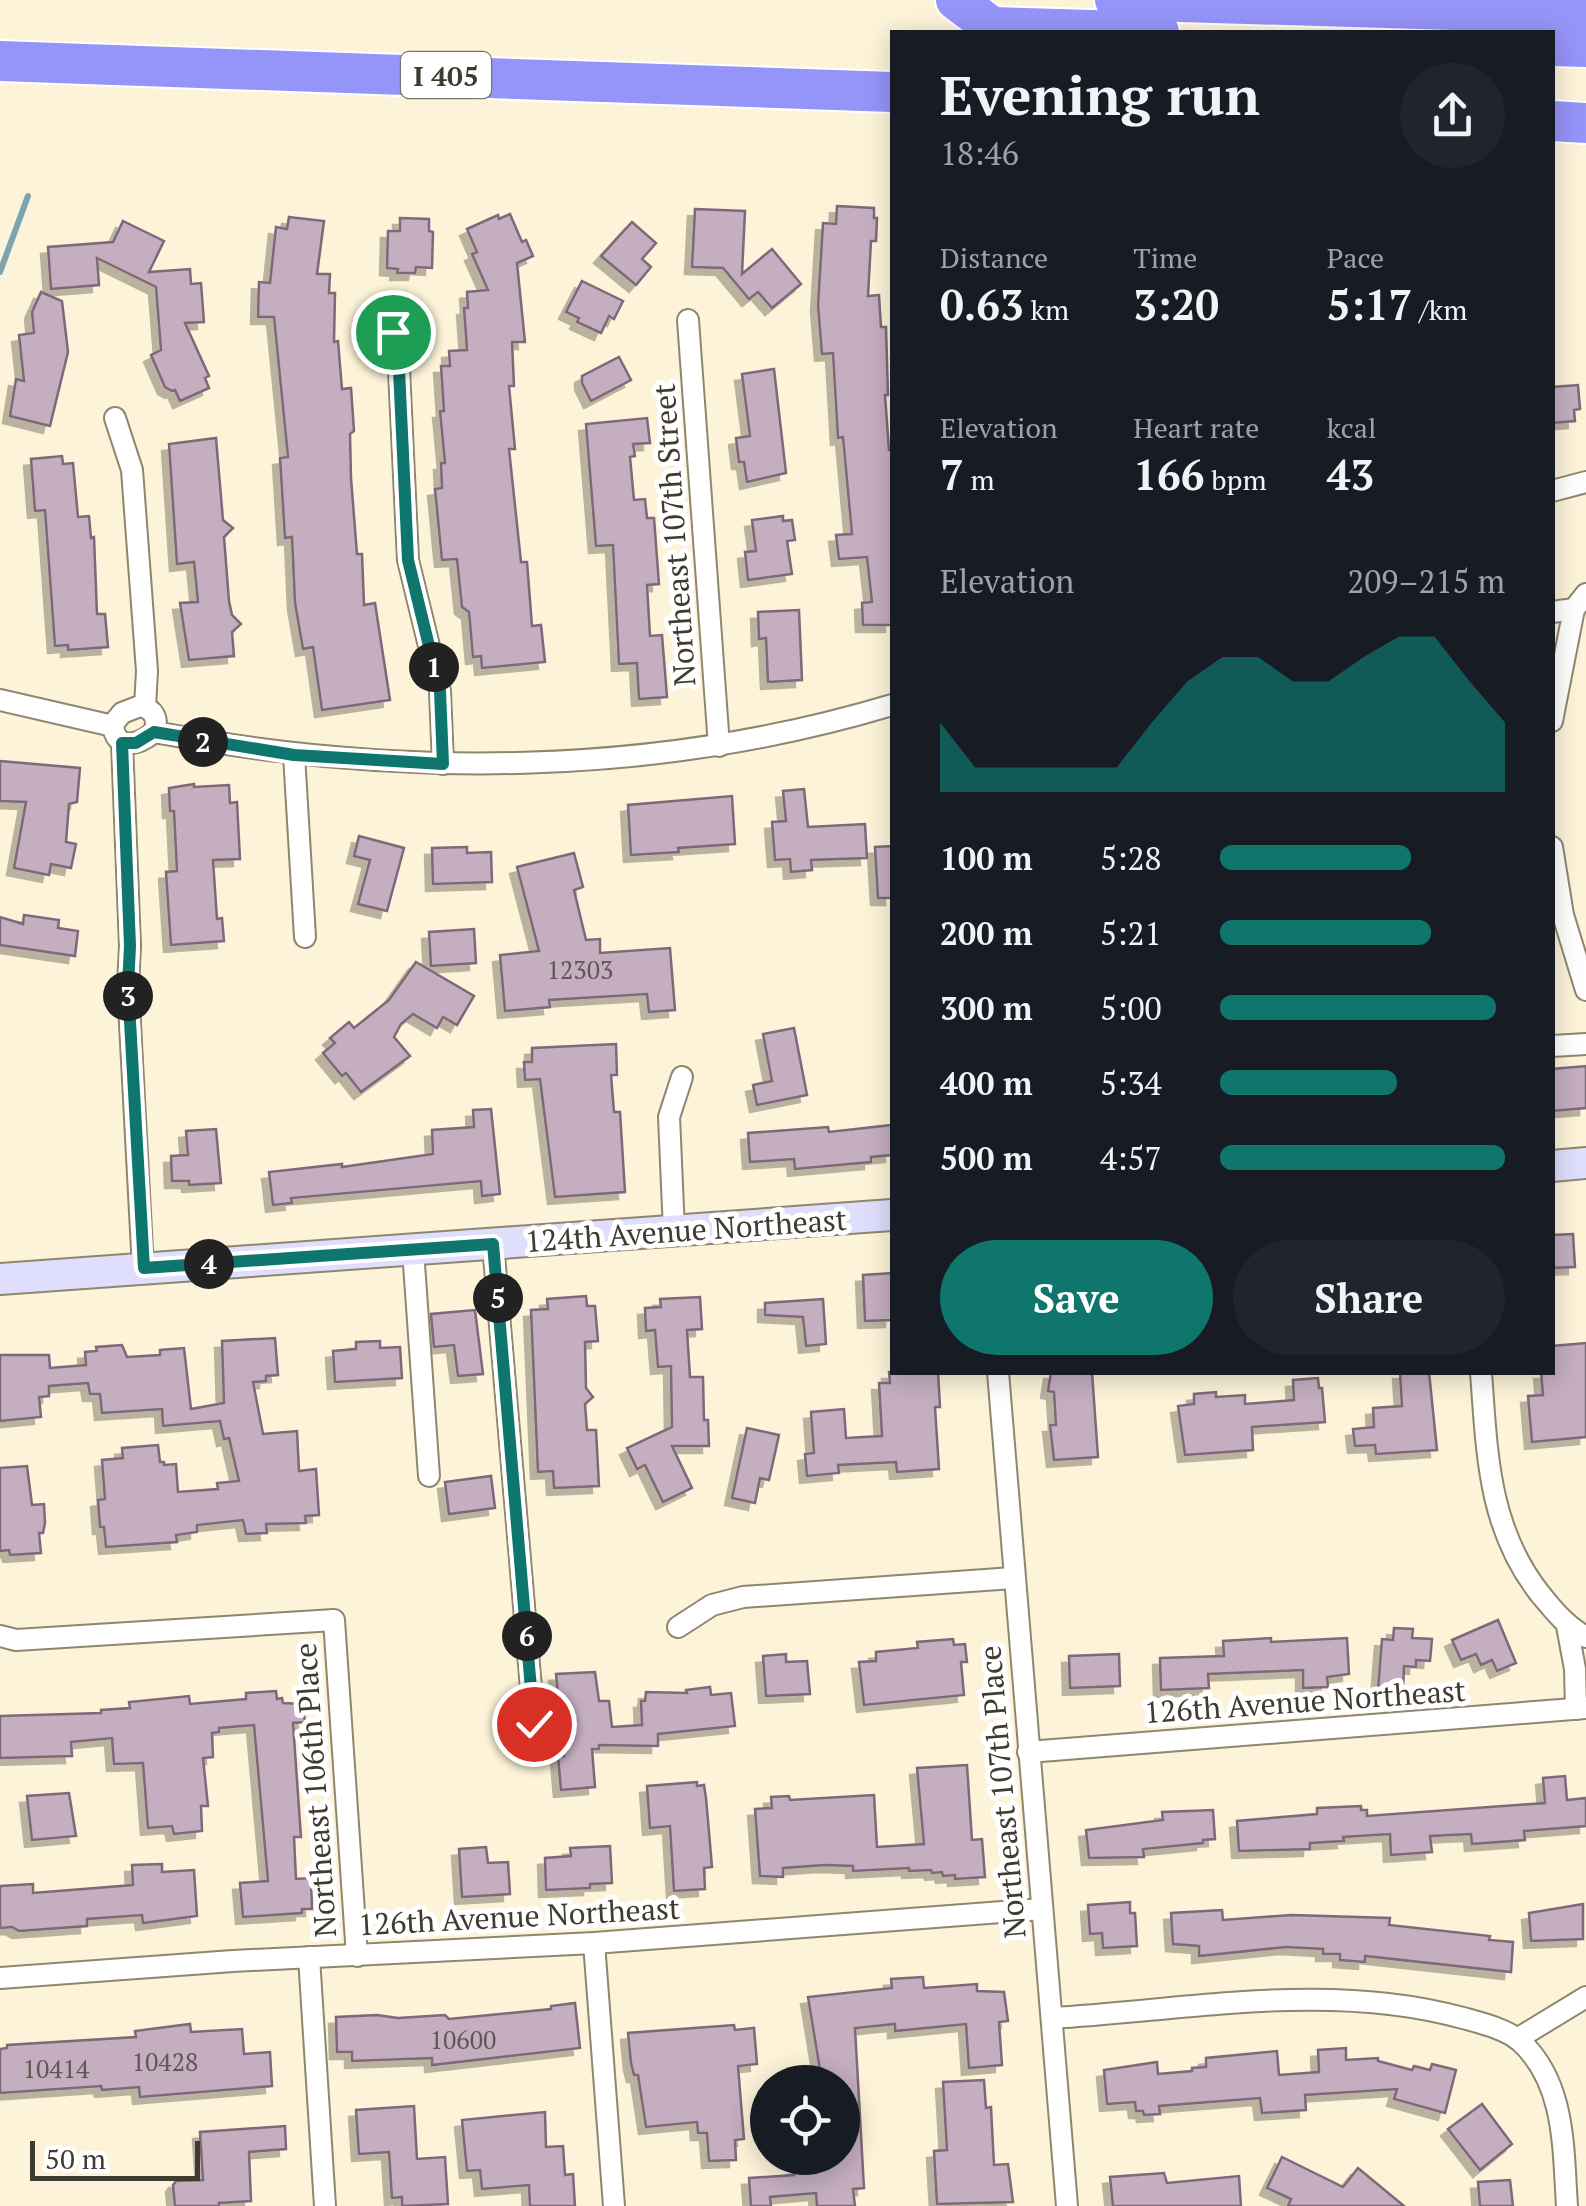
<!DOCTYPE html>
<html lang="en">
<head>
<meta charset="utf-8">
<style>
  :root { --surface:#171b24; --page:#20242c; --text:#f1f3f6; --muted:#9ea1a6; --accent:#0f766e }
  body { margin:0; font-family:"PT Serif",serif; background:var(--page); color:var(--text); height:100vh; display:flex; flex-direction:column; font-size:38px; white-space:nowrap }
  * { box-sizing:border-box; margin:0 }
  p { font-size:32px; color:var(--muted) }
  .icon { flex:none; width:55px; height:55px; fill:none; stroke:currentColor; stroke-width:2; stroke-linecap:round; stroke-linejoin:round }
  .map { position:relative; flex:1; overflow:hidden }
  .drawer { position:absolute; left:890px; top:30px; width:665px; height:1345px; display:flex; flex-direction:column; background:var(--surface); border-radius:0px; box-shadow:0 5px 25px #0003 }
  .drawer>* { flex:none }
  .tools { position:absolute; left:750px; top:2065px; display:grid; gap:20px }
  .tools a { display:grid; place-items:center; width:110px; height:110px; border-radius:50%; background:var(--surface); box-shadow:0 5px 25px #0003; font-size:50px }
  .scale { position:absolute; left:30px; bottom:25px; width:170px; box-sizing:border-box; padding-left:10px; border:5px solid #3f3b31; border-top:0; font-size:28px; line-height:35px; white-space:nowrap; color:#3f3b31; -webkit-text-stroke:8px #fff; paint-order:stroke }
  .pin { position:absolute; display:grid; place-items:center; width:85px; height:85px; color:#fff; margin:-42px; border:5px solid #fff; border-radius:50%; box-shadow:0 2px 10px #0007 }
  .km { position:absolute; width:50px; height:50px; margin:-25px; border-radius:50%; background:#222; color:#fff; font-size:28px; line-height:50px; text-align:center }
  .round { display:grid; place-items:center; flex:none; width:105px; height:105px; border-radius:52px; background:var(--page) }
  .headline { display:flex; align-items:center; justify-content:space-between; height:170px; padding:0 50px }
  h1 { font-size:55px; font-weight:600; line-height:75px }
  .figures { display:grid; grid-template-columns:repeat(3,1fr); gap:15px; height:170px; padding:10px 50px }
  .figures div { display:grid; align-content:center }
  .figures b { font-size:42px; font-weight:600 }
  .figures small { font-size:28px; font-weight:400 }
  .figures p { font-size:28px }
  .chart { height:280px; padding:20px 50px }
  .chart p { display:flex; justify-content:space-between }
  .chart svg { width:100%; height:180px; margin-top:10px; fill:var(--accent); opacity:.7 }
  .action { display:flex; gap:20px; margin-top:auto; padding:20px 50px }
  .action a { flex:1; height:115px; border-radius:60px; background:var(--accent); color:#fff; font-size:40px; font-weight:600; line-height:115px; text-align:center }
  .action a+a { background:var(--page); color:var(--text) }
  ul { padding:0 50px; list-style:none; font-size:32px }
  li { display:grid; grid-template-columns:160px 120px 1fr; align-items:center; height:75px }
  li i { height:25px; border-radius:12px; background:var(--accent) }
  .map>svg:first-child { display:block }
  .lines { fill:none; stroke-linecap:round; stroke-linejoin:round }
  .stream { stroke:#7ba5b0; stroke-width:6 }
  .building { fill:#c4aec0; stroke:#7d6979; stroke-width:2.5; filter:url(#shadow) }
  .street-casing { stroke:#8f866f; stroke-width:24 }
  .secondary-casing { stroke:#8f866f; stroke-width:34 }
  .highway-casing { stroke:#fff; stroke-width:44 }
  .street { stroke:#fff; stroke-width:20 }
  .secondary { stroke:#dfdffd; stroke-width:30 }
  .highway { stroke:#9594f8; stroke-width:40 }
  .route-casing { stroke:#fff; stroke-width:20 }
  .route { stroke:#0f766e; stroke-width:12 }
  .labels { text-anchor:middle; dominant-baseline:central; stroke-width:10; stroke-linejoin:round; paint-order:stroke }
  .number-label { font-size:25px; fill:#605855 }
  .shield { fill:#fff; stroke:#79766f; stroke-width:2.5 }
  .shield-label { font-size:28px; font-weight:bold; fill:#3f3b31 }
  .street-label { font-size:30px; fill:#3f3b31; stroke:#fff }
</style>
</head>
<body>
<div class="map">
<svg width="1586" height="2206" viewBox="0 0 1586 2206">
  <defs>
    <filter id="shadow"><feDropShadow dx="-7" dy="7" stdDeviation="0" flood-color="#0004"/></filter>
  </defs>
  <rect width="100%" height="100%" fill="#fcf3d9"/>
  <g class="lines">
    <path class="stream" d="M0 272 28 196"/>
  </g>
  <g class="building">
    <path d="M837 206 874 208V218H877L876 241H871L868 296 879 295 881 327H886L888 395H885L889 450H892V625H863L862 603 872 602 867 557 839 559 836 535 852 534 843 437 838 438 833 353 822 354 818 305 823 223 836 224Z"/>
    <path d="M695 209 745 211 742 274 772 249 801 284 772 308 758 292 749 299 723 268 692 267Z"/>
    <path d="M510 214 522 242 526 240 533 256 517 263 525 342H512L514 386H509L515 449H509L521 562H527L532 626 541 625 545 662 482 668 481 656 473 657 469 612 462 607 457 559 442 560 435 489 442 488 441 463H445L440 411H444L441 366H450L449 351 467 350 464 308H468L467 292 488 290 472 254 477 252 467 229 498 215 499 219Z"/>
    <path d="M289 217 324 221 317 274H330L329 293H335L334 342 338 341 342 389 351 388 354 431 350 434 351 478 357 554H362L364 605 375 603 390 700 322 710 313 647 303 649 295 603 292 537 285 538 280 458 288 457 274 317H258L259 282 270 283 276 227 287 229Z"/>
    <path d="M400 218 429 219V231L433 232 432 268 416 267 415 273H397L398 269 387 268 388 231H400Z"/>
    <path d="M123 221 164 241 149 272 190 269 191 284 201 283 204 322 185 323 209 376 205 378 209 388 180 401 175 390 172 391 165 387 151 355 161 350 156 287 97 258 99 285 51 289 48 247 113 242Z"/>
    <path d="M632 222 656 243 642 259 651 267 636 285 601 256Z"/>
    <path d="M582 281 623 301 614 319 609 316 601 333 577 322 579 318 566 312Z"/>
    <path d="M41 292 62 301 68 352 50 426 10 416 16 379 24 381 19 335 34 333 32 312Z"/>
    <path d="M619 357 631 380 591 401 582 383V376Z"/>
    <path d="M774 369 786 473 747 482 744 462H739L736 438 750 436 742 374Z"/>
    <path d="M1578 385 1580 409 1574 410 1575 421 1552 423V387Z"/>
    <path d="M647 418 650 443 633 444 635 456 630 457 634 500 645 499 647 518H654L659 584 647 585 650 636 662 635 667 697 639 699 637 663 619 664 613 545 596 546 586 424Z"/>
    <path d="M216 438 223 520 233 528 224 537 229 601 232 615 241 624 232 632 234 656 189 660 180 603 198 602 194 562 177 564 169 444Z"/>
    <path d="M62 456 63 464 73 463 78 517 89 516 91 538 94 537 97 614H105L108 647 68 650V645L55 646 45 510 35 511 31 459Z"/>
    <path d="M783 516V521L792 520 795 540 787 541 792 574 748 580 745 552 756 551 752 520Z"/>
    <path d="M799 610 802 680 768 682 766 638 759 639 758 612Z"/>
    <path d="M0 761 80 768 77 802 69 804 66 842 76 844 71 868 51 864 49 875 14 868 26 802 0 801Z"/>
    <path d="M194 784V787L229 785 230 803 237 802 240 859 213 860 217 919 222 918 224 941 171 945 166 872 177 871 174 811H170L169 788Z"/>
    <path d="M804 789 808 827 865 824 867 858 811 860 812 870 791 872 790 859 775 860 772 822 786 821 783 791Z"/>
    <path d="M732 796 735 844 678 848 679 852 631 855 628 805Z"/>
    <path d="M359 836 404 848 387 911 358 904 370 860 354 856Z"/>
    <path d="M892 846V898H878L875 847Z"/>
    <path d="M467 847V853L491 852 492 882 433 884 432 848Z"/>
    <path d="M574 853 583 887 574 890 586 940 600 939V953L670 948 675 1010 649 1012 647 994 549 1000 550 1007 505 1011 500 955 539 951 517 867Z"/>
    <path d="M24 915 59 920 58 928 78 931 75 956 0 945V917L23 924Z"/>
    <path d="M474 929 476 963 431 966 429 932Z"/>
    <path d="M416 962 474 996 457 1025 443 1017 437 1028 413 1014 401 1024 394 1037 410 1056 361 1092 346 1073 342 1076 323 1053 335 1043 330 1038 349 1022 354 1028 389 1000Z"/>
    <path d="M794 1028 807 1095 757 1105 753 1085 772 1081 763 1034Z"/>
    <path d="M616 1044 617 1075H611L614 1112H620L625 1192 555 1197 540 1079 525 1080 524 1062H532V1048Z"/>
    <path d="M1586 1066V1108L1552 1111V1069Z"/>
    <path d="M491 1109 500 1194 482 1196 481 1181 291 1198 292 1203 273 1205 269 1172 342 1164V1167L433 1154 432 1130 474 1127 473 1110Z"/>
    <path d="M892 1125V1155L871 1157V1162L795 1169 794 1159 750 1162 748 1133 828 1127 829 1132Z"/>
    <path d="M216 1129 221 1183 189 1185V1181H172L171 1156 188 1155 186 1131Z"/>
    <path d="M1573 1234 1575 1267 1552 1268V1235Z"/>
    <path d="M892 1273V1320L865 1321 863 1275Z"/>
    <path d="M586 1296 587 1306H595L598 1341 585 1342 586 1388 593 1397 585 1404 587 1430H596L599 1486 554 1488 553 1471 538 1472 531 1310 548 1309 547 1299Z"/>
    <path d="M700 1297 702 1329 687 1330 690 1377H703L704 1420H708L709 1446H672L692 1488 663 1502 645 1465 637 1469 627 1448 672 1427 671 1366 658 1367 655 1330 646 1331 645 1308 661 1307 660 1299Z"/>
    <path d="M823 1299 826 1344 806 1346 803 1317 765 1315V1303Z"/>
    <path d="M475 1310 483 1374 458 1376 454 1345 434 1347 431 1314Z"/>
    <path d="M275 1338 278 1375 266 1376V1381L253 1382 263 1434 297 1431 299 1471 316 1469 319 1515 305 1516 306 1523 266 1524 267 1533 246 1534 243 1520 197 1525V1532L176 1535 177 1542 106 1547 104 1527H100L98 1500 105 1499 102 1460 123 1458 122 1448 158 1445 160 1462H164V1465L176 1464 178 1492 218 1489 217 1483 239 1481 229 1438 224 1439 220 1421 163 1426 162 1409 102 1413 100 1394H90L88 1383 49 1386V1396L39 1397 41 1417 0 1421V1355H49L50 1368 86 1365 85 1352 97 1351 96 1347 122 1345 127 1357 160 1355V1350L184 1348 191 1409 224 1403 222 1341Z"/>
    <path d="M380 1341V1348L400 1347 402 1378 335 1382 333 1351 356 1349V1342Z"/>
    <path d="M1586 1343V1437L1532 1442 1528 1396 1543 1395 1541 1372H1552V1346Z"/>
    <path d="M889 1372H938L940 1407H935L939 1469 897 1472 896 1462 838 1465 839 1473 807 1476 805 1454 814 1453 811 1412 844 1409 846 1438 882 1436 879 1383H890Z"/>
    <path d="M1051 1372H1092L1098 1457 1054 1460 1050 1425H1056L1054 1392 1048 1391Z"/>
    <path d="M1400 1372H1429L1437 1450 1376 1454 1375 1445 1355 1446 1353 1429 1374 1427 1373 1408 1402 1406Z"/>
    <path d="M1318 1378 1319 1388H1322L1325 1422 1252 1427 1253 1450 1185 1455 1178 1406 1194 1404V1394L1216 1392V1397L1245 1395V1404L1294 1400 1293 1380Z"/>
    <path d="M747 1428 779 1435 769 1480 760 1478 755 1503 732 1498Z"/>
    <path d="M27 1466 32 1505 44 1504 45 1523 43 1533H39L41 1553 10 1555 9 1550 0 1551V1468Z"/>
    <path d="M491 1476 495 1508 449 1514 445 1482Z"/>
    <path d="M1498 1620 1516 1663 1497 1671 1492 1660 1481 1665 1476 1654 1461 1660 1452 1640Z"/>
    <path d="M1394 1628 1413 1629 1412 1638 1432 1639 1430 1661 1416 1660V1667L1404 1666 1403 1692 1378 1690 1382 1639 1393 1640Z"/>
    <path d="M1271 1638V1642L1347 1638 1349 1674 1327 1677 1328 1687 1303 1688V1670L1208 1674 1209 1688 1161 1690 1160 1658 1224 1656 1223 1641Z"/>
    <path d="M953 1639 954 1645 965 1644 967 1662H961L964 1695 864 1705 859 1662 876 1661V1652L918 1648 917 1642Z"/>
    <path d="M786 1654V1662L807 1661 810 1694 766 1696 763 1656Z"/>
    <path d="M1119 1654 1120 1686 1070 1688 1069 1656Z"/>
    <path d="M595 1672 599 1701H609L612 1727 642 1725 641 1701H645L646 1692 687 1693 686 1690 710 1687 711 1695 731 1693 735 1726 658 1734V1746L599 1745V1749H592L595 1787 561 1790 558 1756H564L556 1674Z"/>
    <path d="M276 1691 277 1699 282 1698 283 1703 303 1704 305 1722 293 1723 301 1837H294L296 1879 311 1878 312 1909H302V1913L243 1917 240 1883 268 1881 254 1725 219 1728V1732L212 1733 213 1757 203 1758 208 1806H201L202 1831 174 1834 172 1826 148 1828 143 1763 114 1764 112 1738 71 1742 72 1756 0 1758V1716L101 1713V1710L130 1708 129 1702 189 1696 190 1704 246 1699V1693Z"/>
    <path d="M967 1765 972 1840 982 1839 985 1877 955 1879V1875L943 1876 942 1872 932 1873 931 1870 909 1871V1868L853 1871V1866L825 1865 783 1868V1877L760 1876 755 1809 772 1808 771 1797 789 1796 790 1800 874 1795 877 1847 924 1844 917 1768Z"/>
    <path d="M1565 1776 1567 1800 1586 1798V1826L1524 1831 1525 1840 1472 1844 1471 1834 1430 1836 1432 1852 1391 1855 1390 1834 1343 1837 1344 1841 1310 1843V1849L1239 1851 1237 1821 1317 1814V1808L1361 1806V1810H1367V1816L1545 1803 1543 1778Z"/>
    <path d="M697 1782V1786L704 1785 706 1798 712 1867 704 1868 705 1889 674 1891 670 1826 650 1828 647 1786Z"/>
    <path d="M69 1793 76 1836 32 1840 27 1796Z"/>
    <path d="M1213 1810 1215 1839 1203 1840V1843L1143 1849 1144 1857 1089 1858 1086 1830 1163 1820 1162 1812Z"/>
    <path d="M610 1846 612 1883 590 1884V1888L546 1890 545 1858 571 1856 570 1848Z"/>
    <path d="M486 1847 488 1863 508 1862 510 1894 462 1897 459 1849Z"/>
    <path d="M162 1864V1872L194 1870 197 1916 143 1923 142 1915 87 1919V1926L19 1931 12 1927 0 1928V1886L33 1884V1893L133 1885 132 1865Z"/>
    <path d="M1130 1902V1913H1135L1137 1946 1103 1948 1102 1933 1090 1934 1088 1905Z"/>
    <path d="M1583 1904V1939L1531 1941 1529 1913Z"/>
    <path d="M1222 1910 1223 1920 1292 1915 1390 1918 1389 1925 1490 1936 1489 1940 1513 1942 1511 1972 1365 1956V1962L1340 1960V1954H1323V1949L1286 1947 1199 1956V1946L1173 1944 1171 1913Z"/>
    <path d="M923 1977 924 1988 977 1984V1991L1004 1992 1008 2021 999 2022 1002 2065 969 2068 966 2024 895 2031V2024L855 2028 864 2188 853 2189 855 2206H817L816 2193 770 2197 771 2206H751L749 2178 794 2175 793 2168 818 2166V2158H842V2082H822L808 1997 892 1988 891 1979Z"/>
    <path d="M575 2003 580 2048 432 2065V2058L352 2061V2052H337L336 2017 377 2015 398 2018 445 2015 449 2019 551 2009V2006Z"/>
    <path d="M190 2024 191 2032 242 2029 244 2054 270 2052 272 2086 140 2097 139 2087 102 2090 101 2086 0 2093V2049L7 2048V2045L136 2037 135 2031Z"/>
    <path d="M734 2025 735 2030 754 2028 757 2064 738 2066 744 2139 735 2140 736 2160 709 2161 707 2133H698L697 2122 646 2127 638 2075H634L631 2063 628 2033Z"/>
    <path d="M1346 2048V2060L1378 2058V2061L1412 2070 1414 2066 1430 2070 1432 2064 1456 2070 1445 2113 1394 2099 1397 2089 1305 2095 1306 2110 1262 2113 1260 2098 1159 2106 1160 2114 1144 2115 1143 2111H1136L1135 2102 1107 2104 1104 2070 1157 2062 1158 2074 1192 2071V2068L1206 2067V2058L1277 2051 1279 2075 1319 2072 1318 2050Z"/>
    <path d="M984 2080 986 2108 991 2107 994 2165 1008 2164 1013 2202 937 2204 934 2151 947 2150 943 2082Z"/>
    <path d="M1482 2104 1512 2144 1480 2170 1448 2129Z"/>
    <path d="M414 2106 417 2159 445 2157 448 2204 402 2206V2197L392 2198 389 2152 359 2154 356 2110Z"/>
    <path d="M545 2112 546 2147 563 2146 565 2175 573 2174 575 2206H530L529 2185 482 2189 480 2170 467 2171 462 2120Z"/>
    <path d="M285 2126 286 2149 249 2152 251 2201 219 2203V2206H175L173 2185 176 2181 203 2180 200 2132Z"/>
    <path d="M1282 2157 1343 2187 1358 2168 1404 2206H1288L1291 2199 1267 2188Z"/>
    <path d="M1164 2173 1167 2183 1239 2176 1241 2206H1113L1110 2177Z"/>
    <path d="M1510 2180 1513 2206H1480L1478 2182Z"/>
  </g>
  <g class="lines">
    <g class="street-casing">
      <g id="street">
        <path d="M688 320 719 746"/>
        <path d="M393 332 399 370 408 560 440 691 443 764"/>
        <path d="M115 418 132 470 147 671 145 707"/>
        <path d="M1552 491 1586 482"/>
        <path d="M1552 612 1574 609 1586 594"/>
        <path d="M0 700 113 726"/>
        <path d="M140 706C154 709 159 719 154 732 139 745 115 752 113 724L122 713Z"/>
        <path d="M1552 721 1574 609"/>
        <path d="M154 732C399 778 652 777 892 705"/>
        <path d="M122 743 130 946 128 986 143 1269"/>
        <path d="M294 755 305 937"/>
        <path d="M1552 847 1563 915 1586 990"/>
        <path d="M1552 1046 1586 1044"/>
        <path d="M674 1231 669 1117 682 1077"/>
        <path d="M493 1244 534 1723"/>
        <path d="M413 1250 429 1476"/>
        <path d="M998 1372 1067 2206"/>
        <path d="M1481 1372C1487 1453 1488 1529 1541 1595 1555 1612 1566 1626 1586 1637"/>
        <path d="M1567 1626 1575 1669 1576 1709"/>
        <path d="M678 1627 712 1605 743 1597 1013 1578"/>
        <path d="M0 1636 16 1640 334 1620 357 1956"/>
        <path d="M1028 1752 1586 1708"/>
        <path d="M594 1943 614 2206"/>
        <path d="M309 1957 325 2206"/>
        <path d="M0 1978 233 1961 594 1943 1042 1909"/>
        <path d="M1052 2018C1188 2010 1330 1981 1463 2018 1481 2023 1506 2029 1520 2041 1566 2083 1563 2149 1567 2206"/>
        <path d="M1517 2039 1586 1997"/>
      </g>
    </g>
    <g class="secondary-casing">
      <g id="secondary">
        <path d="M1552 1166 1586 1163"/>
        <path d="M0 1279 892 1215"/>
      </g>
    </g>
    <g class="highway-casing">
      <g id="highway">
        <path d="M956 0 992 27 1159 32"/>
        <path d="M1115 0 1586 14"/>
        <path d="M1552 46 1586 47"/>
        <path d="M0 61 892 92"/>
        <path d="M1552 121 1586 123"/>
      </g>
    </g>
    <use href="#street" class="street"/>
    <use href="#secondary" class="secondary"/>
    <use href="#highway" class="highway"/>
  </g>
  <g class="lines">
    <g class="route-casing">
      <path id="route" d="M393 332 399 370 408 560 440 691 443 764 294 755 154 732 136 743H122L130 946 128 986 144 1268 493 1244 534 1724"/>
    </g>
    <use href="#route" class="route"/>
  </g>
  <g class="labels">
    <g class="number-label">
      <text x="580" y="969">12303</text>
      <text x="463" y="2039">10600</text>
      <text x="165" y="2061">10428</text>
      <text x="56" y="2068">10414</text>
    </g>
    <rect class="shield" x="401" y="52" width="90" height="46" rx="8"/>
    <g class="shield-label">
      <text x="446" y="75">I 405</text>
    </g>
    <g class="street-label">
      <text transform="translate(674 535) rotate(-94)">Northeast 107th Street</text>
      <text transform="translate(686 1230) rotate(-4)">124th Avenue Northeast</text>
      <text transform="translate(1305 1701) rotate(-4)">126th Avenue Northeast</text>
      <text transform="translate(315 1790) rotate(-94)">Northeast 106th Place</text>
      <text transform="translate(1002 1792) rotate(-95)">Northeast 107th Place</text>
      <text transform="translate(519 1916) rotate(-3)">126th Avenue Northeast</text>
    </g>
  </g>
</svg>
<div class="tools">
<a><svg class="icon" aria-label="locate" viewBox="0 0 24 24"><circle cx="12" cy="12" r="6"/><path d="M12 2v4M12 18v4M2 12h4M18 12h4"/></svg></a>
</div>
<div class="scale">50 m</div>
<div class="pin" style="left:393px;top:332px;background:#1e9e55"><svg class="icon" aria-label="arrive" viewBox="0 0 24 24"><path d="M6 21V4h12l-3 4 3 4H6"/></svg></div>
<div class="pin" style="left:534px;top:1724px;background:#d93025"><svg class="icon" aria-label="check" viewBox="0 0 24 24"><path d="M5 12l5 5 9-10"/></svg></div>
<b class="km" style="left:434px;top:667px">1</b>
<b class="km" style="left:203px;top:742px">2</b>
<b class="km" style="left:128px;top:996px">3</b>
<b class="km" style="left:209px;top:1264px">4</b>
<b class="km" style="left:498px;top:1298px">5</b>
<b class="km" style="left:527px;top:1636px">6</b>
<section class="drawer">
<div class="headline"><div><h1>Evening run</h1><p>18:46</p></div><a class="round"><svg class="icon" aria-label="share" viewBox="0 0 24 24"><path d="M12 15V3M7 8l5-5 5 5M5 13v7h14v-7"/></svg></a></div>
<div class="figures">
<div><p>Distance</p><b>0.63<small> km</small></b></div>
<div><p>Time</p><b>3:20</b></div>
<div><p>Pace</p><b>5:17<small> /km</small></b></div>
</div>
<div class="figures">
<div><p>Elevation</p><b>7<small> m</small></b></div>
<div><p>Heart rate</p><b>166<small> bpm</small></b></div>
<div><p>kcal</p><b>43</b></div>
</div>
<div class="chart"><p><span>Elevation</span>209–215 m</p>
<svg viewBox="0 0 160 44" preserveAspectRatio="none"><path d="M0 44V27L10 38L20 38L30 38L40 38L50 38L60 27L70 17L80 11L90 11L100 17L110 17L120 11L130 6L140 6L150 17L160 27V44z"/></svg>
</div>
<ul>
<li><b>100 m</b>5:28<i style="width:67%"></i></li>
<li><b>200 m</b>5:21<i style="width:74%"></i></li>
<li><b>300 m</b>5:00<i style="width:97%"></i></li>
<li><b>400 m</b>5:34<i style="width:62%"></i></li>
<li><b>500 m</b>4:57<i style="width:100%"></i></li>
</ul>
<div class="action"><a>Save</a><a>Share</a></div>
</section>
</div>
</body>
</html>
